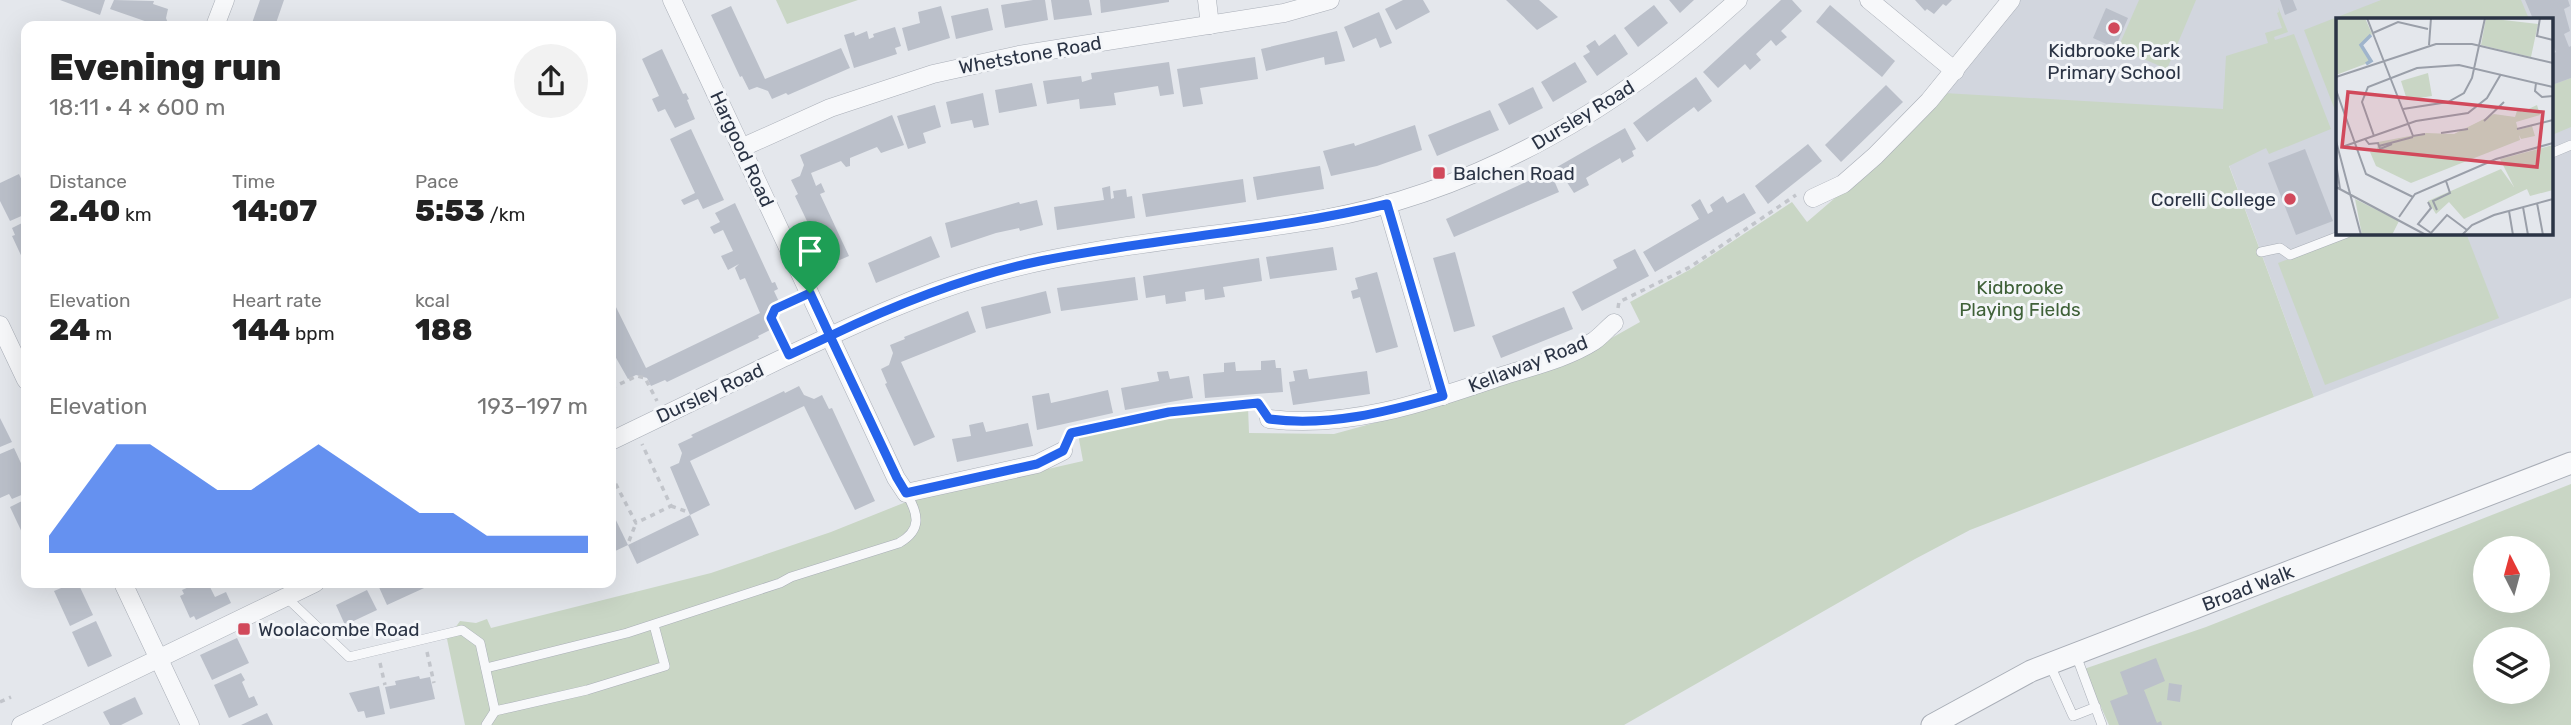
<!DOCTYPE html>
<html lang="en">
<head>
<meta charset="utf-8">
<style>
  :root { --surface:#fff; --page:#f2f2f2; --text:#222; --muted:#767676; --accent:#2563eb }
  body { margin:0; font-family:Rubik,sans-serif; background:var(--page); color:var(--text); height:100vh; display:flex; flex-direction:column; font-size:26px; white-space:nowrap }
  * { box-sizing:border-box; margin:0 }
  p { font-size:23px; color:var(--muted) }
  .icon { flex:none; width:38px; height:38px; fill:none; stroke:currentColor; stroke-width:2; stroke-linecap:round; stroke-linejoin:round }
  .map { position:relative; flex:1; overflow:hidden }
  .panel { position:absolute; left:21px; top:21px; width:595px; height:567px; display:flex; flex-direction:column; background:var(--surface); border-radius:14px; box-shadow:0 7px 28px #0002 }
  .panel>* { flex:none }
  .needle { width:46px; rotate:354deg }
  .fabs { position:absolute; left:2473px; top:536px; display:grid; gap:14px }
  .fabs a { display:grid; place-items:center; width:77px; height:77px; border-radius:50%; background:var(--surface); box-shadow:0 7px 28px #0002; font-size:35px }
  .pin { position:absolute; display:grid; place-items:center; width:60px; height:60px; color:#fff; margin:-72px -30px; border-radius:50% 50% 50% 0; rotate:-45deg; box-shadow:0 0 7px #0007 }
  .pin .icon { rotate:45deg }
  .round { display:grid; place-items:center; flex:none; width:74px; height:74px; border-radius:37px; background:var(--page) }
  .head { display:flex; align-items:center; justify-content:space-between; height:119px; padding:0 28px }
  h1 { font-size:38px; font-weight:800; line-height:52px }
  .stats { display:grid; grid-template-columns:repeat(3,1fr); gap:10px; height:119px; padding:7px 28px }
  .stats div { display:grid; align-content:center }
  .stats b { font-size:30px; font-weight:800 }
  .stats small { font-size:19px; font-weight:400 }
  .stats p { font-size:19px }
  .chart { height:196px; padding:14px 28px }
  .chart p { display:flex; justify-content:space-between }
  .chart svg { width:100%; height:126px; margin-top:7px; fill:var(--accent); opacity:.7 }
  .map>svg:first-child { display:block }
  .built { fill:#d2d6de; fill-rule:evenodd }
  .green { fill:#c9d6c5; fill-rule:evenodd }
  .building { fill:#bbc0ca }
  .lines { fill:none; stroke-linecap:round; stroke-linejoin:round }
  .service-casing { stroke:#a9aeb7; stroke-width:10 }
  .minor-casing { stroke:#a9aeb7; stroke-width:19 }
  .tertiary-casing { stroke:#a9aeb7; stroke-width:23 }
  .path { stroke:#c2c5cb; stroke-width:3.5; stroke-dasharray:5 5; stroke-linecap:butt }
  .service { stroke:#f7f8fa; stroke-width:9 }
  .minor { stroke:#f7f8fa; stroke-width:18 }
  .tertiary { stroke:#f7f8fa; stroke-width:21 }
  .route-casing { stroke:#fff; stroke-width:14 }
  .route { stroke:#2563eb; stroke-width:9 }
  .poi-dot { fill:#d1495b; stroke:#f4f6f9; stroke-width:2.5 }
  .labels { text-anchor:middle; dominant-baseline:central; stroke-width:6; stroke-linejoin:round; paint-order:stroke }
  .poi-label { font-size:19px; fill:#2b3445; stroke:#f4f6f9; text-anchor:start }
  .street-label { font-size:19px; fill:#2b3445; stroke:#f4f6f9 }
  .park-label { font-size:19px; fill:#3f6138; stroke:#f4f6f9 }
  .inset-river { fill:none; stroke:#9fb4cc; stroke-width:3.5 }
  .inset-road { fill:none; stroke:#9a9fa9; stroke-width:2 }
  .view { fill:#d1495b; fill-opacity:0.15; stroke:#d1495b; stroke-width:3.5 }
  .inset-edge { fill:none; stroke:#2b3445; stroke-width:3.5 }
</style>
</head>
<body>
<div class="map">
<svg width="2571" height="725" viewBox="0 0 2571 725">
  <rect width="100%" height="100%" fill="#e4e7ec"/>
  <path class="built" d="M2019 0H2571V298L2314 397 2229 165 1944 93ZM2338 19H2552V233H2338Z"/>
  <g class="green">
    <path d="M776 0H858L787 24Z"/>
    <path d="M2139 0H2196L2167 69 2118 48Z"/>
    <path d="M2381 0H2521L2529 19H2338V118L2304 30Z"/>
    <path d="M2278 7 2288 32 2274 37 2275 40 2294 34 2331 129 2269 154 2266 148 2229 166 2314 397 1970 530 1915 559 1624 725H465L447 639 460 621 476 623 487 619 491 628 711 573 831 532 911 500 1083 461 1078 434 1169 415 1248 407 1249 433 1334 434 1385 420 1608 340 1640 322 1630 302 1691 269 1792 202 1807 222 1871 167 1944 93 2223 109 2226 56 2268 43 2265 33 2282 28 2277 13 2279 12Z"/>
    <path d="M2571 78V127L2552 135V85Z"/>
    <path d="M2357 233H2466L2499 318 2325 385 2278 263Z"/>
    <path d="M2571 484V725H2109L2084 669 2206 627ZM2485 548H2538V600H2485ZM2485 639H2538V691H2485Z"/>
  </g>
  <g class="building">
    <path d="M60 0H105L100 15Z"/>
    <path d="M114 0 154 1 153 4 168 9 166 18 169 26H159L110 9Z"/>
    <path d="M260 0H284L275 26H251Z"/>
    <path d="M1033 0H1045L1048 20 1005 28 1001 5Z"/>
    <path d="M1051 0H1089L1092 15 1054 20Z"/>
    <path d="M1100 0H1169V2L1101 13Z"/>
    <path d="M1403 0H1423L1430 12 1396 30 1385 9Z"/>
    <path d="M1506 0H1539L1558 17 1537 30Z"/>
    <path d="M1669 0H1694L1680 13Z"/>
    <path d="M1781 0H1792L1802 11 1781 31 1787 37 1776 46 1771 40 1756 54 1761 60 1750 70 1745 64 1718 88 1703 72Z"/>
    <path d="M1915 0H1952L1946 6 1943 4 1934 14 1927 9 1925 11Z"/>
    <path d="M2280 0H2293L2297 10 2285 15Z"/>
    <path d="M2525 0H2568L2570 6 2564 9 2570 31 2564 34 2569 47 2571 46V78L2552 85V54L2556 52 2552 43V19H2533Z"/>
    <path d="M1654 5 1668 23 1638 47 1624 28Z"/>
    <path d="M1830 5 1895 61 1882 77 1816 22Z"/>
    <path d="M731 6 765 79 841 48 850 68 788 95 786 93 772 99 768 91 757 87 749 90 742 76 740 77 711 15Z"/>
    <path d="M941 6 950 38 908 51 902 28 920 23 918 12Z"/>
    <path d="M988 8 993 30 956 39 951 16Z"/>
    <path d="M2106 8 2128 18 2115 48 2093 38Z"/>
    <path d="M1379 12 1392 43 1380 48 1376 38 1353 48 1344 27Z"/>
    <path d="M895 27 901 46 895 48 897 54 854 68 844 35 854 32 855 36 867 31 869 39 874 37 873 34Z"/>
    <path d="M1337 31 1345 61 1325 65 1324 57 1266 71 1261 49Z"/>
    <path d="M1615 34 1628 54 1597 76 1583 56 1590 52 1586 46 1595 40 1599 46Z"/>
    <path d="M662 49 683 94 686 93 689 99 687 100 695 119 675 128 665 109 658 112 652 99 659 96 642 59Z"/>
    <path d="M1255 57 1258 79 1200 88 1203 104 1183 107 1177 69Z"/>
    <path d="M1169 62 1174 94 1160 96 1158 86 1114 93 1116 105 1080 109 1079 99 1047 104 1043 81 1081 76 1082 82 1092 79 1091 73Z"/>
    <path d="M1575 62 1587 82 1553 102 1541 82Z"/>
    <path d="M1696 77 1712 101 1698 112 1694 107 1647 142 1633 123Z"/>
    <path d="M1032 83 1037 106 999 113 995 90Z"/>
    <path d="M1886 85 1903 102 1841 162 1825 145Z"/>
    <path d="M1533 87 1543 108 1509 125 1498 104Z"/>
    <path d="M983 93 989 125 974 128 972 120 951 124 946 102Z"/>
    <path d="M935 105 941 127 923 133 926 143 908 149 897 116Z"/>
    <path d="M1490 110 1499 130 1437 156 1428 135Z"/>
    <path d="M892 115 904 145 881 153 877 147 850 158V166L846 167 841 161 811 173 816 186 821 183 825 192 820 194 849 256 828 265 795 196 798 194 791 180 800 176 804 165 800 155Z"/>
    <path d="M1415 125 1422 150 1377 166 1331 176 1323 151 1354 143 1355 146Z"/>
    <path d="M1625 128 1636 149 1632 151 1634 156 1622 163 1620 158 1586 178 1589 185 1574 193 1557 167Z"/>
    <path d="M691 129 724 200 703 209 698 199 684 205 681 200 695 193 670 139Z"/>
    <path d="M1808 144 1822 161 1768 204 1755 186Z"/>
    <path d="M2305 149 2333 221 2296 235 2268 163Z"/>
    <path d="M1320 166 1324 189 1257 200 1253 177Z"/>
    <path d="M1550 171 1559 192 1454 237 1446 219Z"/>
    <path d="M19 174 26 190V214L10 221 0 201V183Z"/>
    <path d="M1243 179 1246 202 1146 217 1142 194Z"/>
    <path d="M1110 186 1111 199 1114 198 1113 191 1126 189 1127 197 1132 196 1135 218 1057 230 1054 207 1104 200 1102 188Z"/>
    <path d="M1744 193 1756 213 1655 272 1643 252 1699 219 1691 205 1700 199 1708 214 1713 211 1710 205 1723 196 1727 203Z"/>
    <path d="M1037 200 1043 225 1020 231 1019 228 996 233 951 248 945 223 1019 202 1020 204Z"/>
    <path d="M735 203 772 283 775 282 778 289 774 291 781 306 772 310 768 320 772 329 758 336 759 338 667 382 665 380 651 386 647 378 636 375 628 379 611 349V305L614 303 646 368 760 313 745 278 740 280 735 268 739 264 728 270 721 256 733 251 723 230 714 234 710 227 720 222 715 213Z"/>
    <path d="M26 221V266L12 236 15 235 12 228Z"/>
    <path d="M931 236 940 257 876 283 868 263Z"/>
    <path d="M1333 247 1337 270 1270 279 1266 257Z"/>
    <path d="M1635 249 1649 276 1582 311 1572 292 1617 268 1613 260Z"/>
    <path d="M1455 252 1475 326 1454 332 1433 258Z"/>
    <path d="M1259 258 1262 281 1223 287 1225 297 1205 300 1204 289 1185 292 1186 301 1166 304 1165 295 1146 298 1143 276Z"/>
    <path d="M1377 272 1398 347 1376 353 1360 297 1353 299 1351 291 1358 289 1355 278Z"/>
    <path d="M1135 277 1138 300 1061 311 1057 288Z"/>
    <path d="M1046 291 1051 313 986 329 981 307Z"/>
    <path d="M1564 307 1573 329 1501 358 1492 336Z"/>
    <path d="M968 311 976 332 901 362 935 437 914 446 885 384 887 383 881 369 889 365 893 353 890 345 905 339 904 337Z"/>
    <path d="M1275 360 1276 368H1281L1283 392 1205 398 1203 374 1224 372V363L1235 362 1236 371 1261 370V361Z"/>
    <path d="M1307 369 1309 379 1367 371 1370 394 1293 405 1289 382 1295 381 1293 371Z"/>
    <path d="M1168 371 1170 379 1189 376 1193 398 1125 410 1121 388 1159 381 1157 372Z"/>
    <path d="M799 386 804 395 814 399 822 395 829 409 832 408 875 501 855 510 804 406 690 461 710 505 690 515 670 467 679 463 682 453 678 444 693 437 691 435 784 391 785 393Z"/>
    <path d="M1108 390 1113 413 1037 430 1032 396 1049 393 1051 403Z"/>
    <path d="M0 418 12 442 0 447Z"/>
    <path d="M983 422 986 432 1028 423 1033 446 957 462 952 439 971 436 969 425Z"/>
    <path d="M14 448 26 474V493L12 499 9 494 0 498V454Z"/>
    <path d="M26 499V541L10 507Z"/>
    <path d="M611 510 628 545 611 553Z"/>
    <path d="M690 515 699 535 637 564 628 545Z"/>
    <path d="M73 583H78L93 615 70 626 54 591Z"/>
    <path d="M198 583H208L215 597 226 592 231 603 196 620 194 616 190 618 180 596 184 594 182 590Z"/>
    <path d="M383 583H435L387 605 378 585Z"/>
    <path d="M367 590 377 610 345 625 336 605Z"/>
    <path d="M96 621 112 656 88 667 72 632Z"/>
    <path d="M237 638 249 663 212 680 200 655Z"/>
    <path d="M2156 658 2165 681 2144 690 2157 723 2161 721 2162 725H2119L2110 701 2128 694 2120 672Z"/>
    <path d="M241 673 245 680 242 682 249 698 254 696 258 705 229 718 214 685Z"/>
    <path d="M419 676 420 679 430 677 435 699 390 709 385 687 396 685 395 681Z"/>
    <path d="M2169 683 2182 685 2180 702 2167 700Z"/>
    <path d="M379 686 385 714 366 718 364 711 358 712 349 693Z"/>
    <path d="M135 697 143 714 121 725H110L103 712Z"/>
    <path d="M267 713 273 725H241Z"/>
  </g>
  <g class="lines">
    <g class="service-casing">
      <g id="service">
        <path d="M2552 153 2571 145"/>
        <path d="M2261 252 2280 248 2290 255 2347 233"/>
        <path d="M286 597 349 657 462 630 480 643 495 711 587 690 665 666 654 625"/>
        <path d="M2076 655 2102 725"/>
        <path d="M2050 665 2073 716 2096 707"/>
        <path d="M486 668 627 633 780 583 791 577 899 543C922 530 919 514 906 493"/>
        <path d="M486 725 495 711"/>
      </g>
    </g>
    <g class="minor-casing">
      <g id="minor">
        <path d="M672 0 896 478 906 493 1037 464 1063 451"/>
        <path d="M1207 0 1210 25"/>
        <path d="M1869 0 1955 71"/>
        <path d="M215 26 225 0"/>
        <path d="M741 148 830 108 933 74 1019 55 1284 13 1330 0"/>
        <path d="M1813 198 1843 184 1875 156 1929 101 2011 0"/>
        <path d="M1387 204 1443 396"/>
        <path d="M0 325 26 380"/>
        <path d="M1269 419C1348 429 1425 402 1499 377 1529 367 1566 359 1594 341 1601 336 1607 329 1614 323"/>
        <path d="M611 441C668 413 726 386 783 358 849 327 913 296 983 276 1092 244 1211 238 1323 219 1480 191 1622 106 1738 0"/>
        <path d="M123 583 190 725"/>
        <path d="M21 725 315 583"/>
      </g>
    </g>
    <g class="tertiary-casing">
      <g id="tertiary">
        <path id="s1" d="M1932 725 2031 671 2571 463"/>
      </g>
    </g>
    <g class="path">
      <path d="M1618 308 1619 302 1690 267 1796 195"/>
      <path d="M782 339 771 318 775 309 795 300"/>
      <path d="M611 388 637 376 645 378 657 401"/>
      <path d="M1069 437 1071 433 1169 412 1203 407 1258 404"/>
      <path d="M611 475 636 523 671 506 642 444"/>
      <path d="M671 506 688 512"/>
      <path d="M629 541 636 523"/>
      <path d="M427 652 434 683"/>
      <path d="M380 663 385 685"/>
      <path d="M0 702 11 697"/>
    </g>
    <use href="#service" class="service"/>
    <use href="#minor" class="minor"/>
    <use href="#tertiary" class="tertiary"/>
  </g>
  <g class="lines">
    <g class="route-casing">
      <path id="route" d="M810 293 775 309 771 318 789 355 830 336 897 478 906 493 1037 464 1063 451 1071 433 1169 412 1258 403 1269 419C1328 427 1386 412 1443 396L1387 204C1273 231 1155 238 1040 261 967 276 897 304 830 336L810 293"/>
    </g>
    <use href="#route" class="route"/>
  </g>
  <g class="poi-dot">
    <circle cx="2114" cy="28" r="7"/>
    <rect x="1432" y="166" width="14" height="14" rx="3.5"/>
    <circle cx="2290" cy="199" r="7"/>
    <rect x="237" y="622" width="14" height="14" rx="3.5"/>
  </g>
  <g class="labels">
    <g class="poi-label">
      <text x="2114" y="50" text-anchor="middle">Kidbrooke Park<tspan x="2114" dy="22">Primary School</tspan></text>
      <text x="1453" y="173">Balchen Road</text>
      <text x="2276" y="199" text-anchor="end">Corelli College</text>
      <text x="258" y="629">Woolacombe Road</text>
    </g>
    <g class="street-label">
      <text transform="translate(1030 55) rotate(-10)">Whetstone Road</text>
      <text transform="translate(1583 115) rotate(-31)">Dursley Road</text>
      <text transform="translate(742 149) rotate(65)">Hargood Road</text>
      <text transform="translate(1528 364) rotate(-21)">Kellaway Road</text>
      <text transform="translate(710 393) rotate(-25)">Dursley Road</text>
      <text stroke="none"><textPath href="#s1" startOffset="345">Broad Walk</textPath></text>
    </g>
    <g class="park-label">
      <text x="2020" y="287">Kidbrooke<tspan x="2020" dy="22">Playing Fields</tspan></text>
    </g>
  </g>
  <g transform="translate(2336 18)">
    <rect width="217" height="217" fill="#e4e7ec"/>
    <path d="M0 0H29L36 16 25 28 37 43 0 57ZM150 0 202 6 195 39 145 27ZM92 55 96 78 71 82 65 63ZM201 87 204 97 180 104 182 112 196 108 199 118 185 121 183 117 184 122 75 165 40 148 34 134 41 133 42 124 90 115 118 116 158 96 179 99 182 90 186 94ZM217 127V172L194 178 191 171 128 201 113 184 100 196 92 183 165 151 178 169 164 141ZM19 181 63 203 56 217H26Z" fill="#c9d6c5"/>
    <path class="inset-river" d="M30 46 35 43 25 27 35 17"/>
    <path class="inset-road" d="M31 0 77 118 89 116M204 0 201 18 217 22M37 15 62 4 92 11M93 27 95 0M0 59 100 26H136L217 45M200 65 199 73 206 79 217 78M0 72 30 156 77 179M67 91 112 84 128 75 136 60 149 0M148 103 168 84M181 111 217 102M105 115 132 111M38 118 26 84 32 69 81 50 123 47 217 69M29 121 33 126 42 125 44 131 56 126M0 123 25 217M43 128 77 119M6 129 80 103 132 95 151 80 165 56M0 145 4 171M0 169 90 217M92 184 95 190 82 206 95 215 111 197 131 212M201 185 207 217M187 189 192 217M101 192 97 183 114 175 110 163M173 193 177 217M63 199 79 176 160 141 217 125M126 217 136 207 158 197 217 181"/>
    <path class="view" d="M12 74 207 94 201 149 6 129Z"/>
    <rect width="217" height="217" class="inset-edge"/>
  </g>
</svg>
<div class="fabs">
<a><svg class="needle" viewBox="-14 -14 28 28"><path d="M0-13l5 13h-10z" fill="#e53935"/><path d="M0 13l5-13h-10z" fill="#767676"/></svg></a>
<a><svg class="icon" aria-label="layers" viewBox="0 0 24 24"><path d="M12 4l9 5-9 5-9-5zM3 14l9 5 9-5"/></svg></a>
</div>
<div class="pin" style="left:810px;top:293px;background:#1e9e55"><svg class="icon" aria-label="arrive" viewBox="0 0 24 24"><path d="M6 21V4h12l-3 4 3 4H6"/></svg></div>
<section class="panel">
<div class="head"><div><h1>Evening run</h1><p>18:11 · 4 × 600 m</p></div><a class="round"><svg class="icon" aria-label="share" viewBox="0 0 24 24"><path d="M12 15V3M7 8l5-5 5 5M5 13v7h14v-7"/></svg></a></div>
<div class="stats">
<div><p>Distance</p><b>2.40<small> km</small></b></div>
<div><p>Time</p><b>14:07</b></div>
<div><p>Pace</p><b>5:53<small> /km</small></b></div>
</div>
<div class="stats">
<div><p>Elevation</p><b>24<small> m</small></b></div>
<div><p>Heart rate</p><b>144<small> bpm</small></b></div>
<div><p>kcal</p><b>188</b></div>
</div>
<div class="chart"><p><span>Elevation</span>193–197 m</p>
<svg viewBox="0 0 160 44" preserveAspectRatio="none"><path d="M0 44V38L10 22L20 6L30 6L40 14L50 22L60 22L70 14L80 6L90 14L100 22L110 30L120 30L130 38L140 38L150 38L160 38V44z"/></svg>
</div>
</section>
</div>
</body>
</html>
